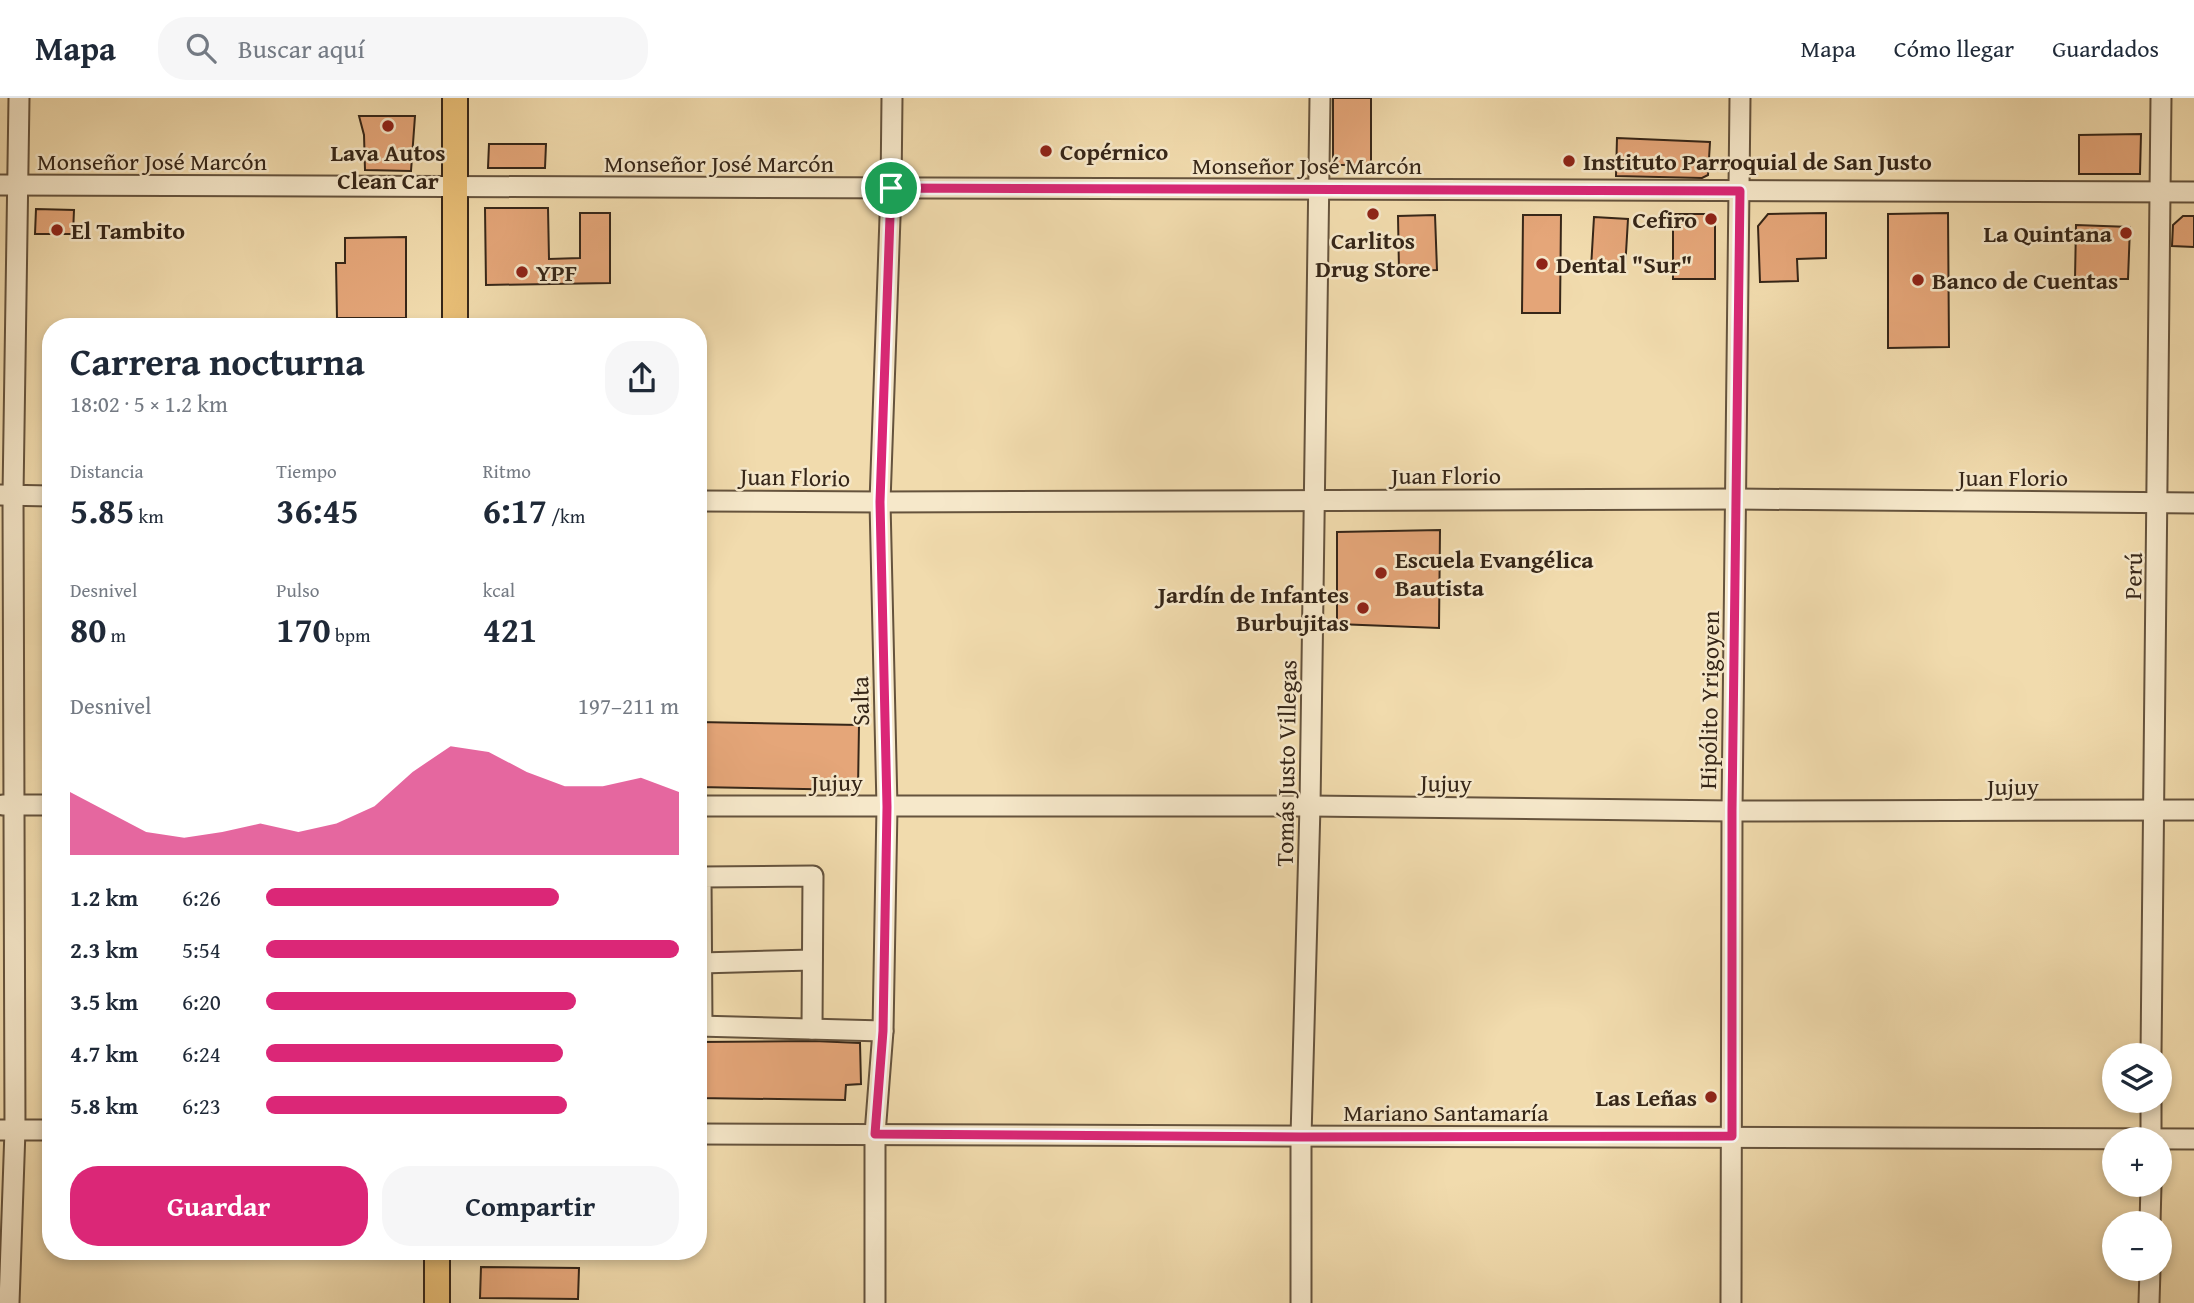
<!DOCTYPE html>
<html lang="es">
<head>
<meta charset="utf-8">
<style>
  :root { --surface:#fff; --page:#f6f6f7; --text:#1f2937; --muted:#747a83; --line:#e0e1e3; --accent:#db2777 }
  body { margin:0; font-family:"Gentium Book Plus",serif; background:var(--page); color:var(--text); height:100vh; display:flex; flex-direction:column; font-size:26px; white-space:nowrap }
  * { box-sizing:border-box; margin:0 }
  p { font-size:23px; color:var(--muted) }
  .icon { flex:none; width:38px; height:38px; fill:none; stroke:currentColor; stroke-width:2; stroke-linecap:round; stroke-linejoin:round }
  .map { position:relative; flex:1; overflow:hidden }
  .drawer { position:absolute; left:42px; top:220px; width:665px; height:942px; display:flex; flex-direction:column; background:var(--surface); border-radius:28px; box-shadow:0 4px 10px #0003 }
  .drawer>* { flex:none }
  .controls { position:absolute; left:2102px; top:945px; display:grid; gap:14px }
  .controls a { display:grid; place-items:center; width:70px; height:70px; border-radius:50%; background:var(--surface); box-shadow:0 4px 10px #0003; font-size:35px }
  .pin { position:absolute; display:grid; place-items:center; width:60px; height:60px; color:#fff; margin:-30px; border:4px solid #fff; border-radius:50%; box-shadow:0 2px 7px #0007 }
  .round { display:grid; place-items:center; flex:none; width:74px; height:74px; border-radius:28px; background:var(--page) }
  .headline { display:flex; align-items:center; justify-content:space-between; height:119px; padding:0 28px }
  h1 { font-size:38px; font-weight:600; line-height:52px }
  .stats { display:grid; grid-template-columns:repeat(3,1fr); gap:10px; height:119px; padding:7px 28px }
  .stats div { display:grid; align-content:center }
  .stats b { font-size:35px; font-weight:600 }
  .stats small { font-size:19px; font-weight:400 }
  .stats p { font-size:19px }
  .chart { height:196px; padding:14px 28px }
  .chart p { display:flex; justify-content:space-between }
  .chart svg { width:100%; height:126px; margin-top:7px; fill:var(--accent); opacity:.7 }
  .primary-button { display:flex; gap:14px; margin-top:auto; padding:14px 28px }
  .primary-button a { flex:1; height:80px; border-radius:28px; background:var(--accent); color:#fff; font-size:28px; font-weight:600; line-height:80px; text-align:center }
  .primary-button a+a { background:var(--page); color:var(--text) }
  ul { padding:0 28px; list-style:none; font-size:23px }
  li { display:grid; grid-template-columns:112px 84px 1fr; align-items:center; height:52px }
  li i { height:18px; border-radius:9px; background:var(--accent) }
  header { display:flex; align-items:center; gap:42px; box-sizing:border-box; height:98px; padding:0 35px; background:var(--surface); border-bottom:2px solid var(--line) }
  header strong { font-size:33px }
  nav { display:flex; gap:38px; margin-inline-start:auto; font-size:24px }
  .search { width:490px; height:63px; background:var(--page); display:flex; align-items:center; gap:18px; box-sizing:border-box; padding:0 24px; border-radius:28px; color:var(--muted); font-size:26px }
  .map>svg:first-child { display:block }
  .building { fill:#e5a679; stroke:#362618; stroke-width:2 }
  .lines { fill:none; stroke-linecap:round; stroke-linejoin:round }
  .minor-casing { stroke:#65533d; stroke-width:23 }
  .major-casing { stroke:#362618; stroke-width:28 }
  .minor { stroke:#f6e8ca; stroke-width:19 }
  .major { stroke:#e8be76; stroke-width:24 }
  .route-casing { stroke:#fff; stroke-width:14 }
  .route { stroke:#db2777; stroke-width:9 }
  .poi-dot { fill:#8f2418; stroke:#f6e8ca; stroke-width:2.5 }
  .labels { text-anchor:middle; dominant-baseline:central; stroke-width:5; stroke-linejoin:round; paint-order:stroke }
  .poi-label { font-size:24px; font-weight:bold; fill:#362618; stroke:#f6e8ca; text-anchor:start }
  .street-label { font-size:24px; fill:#362618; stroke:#f6e8ca }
</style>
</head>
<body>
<header>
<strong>Mapa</strong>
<div class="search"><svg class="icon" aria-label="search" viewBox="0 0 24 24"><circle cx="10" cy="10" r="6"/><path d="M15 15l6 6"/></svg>Buscar aquí</div>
<nav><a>Mapa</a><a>Cómo llegar</a><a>Guardados</a></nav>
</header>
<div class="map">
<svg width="2194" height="1205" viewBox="0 0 2194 1205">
  <rect width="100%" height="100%" fill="#f1dbad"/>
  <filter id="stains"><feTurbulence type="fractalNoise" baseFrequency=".00286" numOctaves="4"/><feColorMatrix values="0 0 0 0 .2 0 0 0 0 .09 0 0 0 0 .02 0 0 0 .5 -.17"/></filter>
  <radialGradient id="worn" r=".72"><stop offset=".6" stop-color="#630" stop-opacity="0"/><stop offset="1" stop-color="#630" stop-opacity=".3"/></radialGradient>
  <g class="building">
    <rect x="1333" y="0" width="38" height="67"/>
    <path d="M359 18H415L411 73 365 72 364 37Z"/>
    <path d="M2141 36 2140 76H2079V37Z"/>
    <path d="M1617 40 1710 44 1708 77 1702 80 1616 78Z"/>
    <path d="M489 46H546L545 70H488Z"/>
    <path d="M485 110H548L549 161 580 160V115H610V185L486 187Z"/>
    <path d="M36 111 74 112 73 136H35Z"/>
    <path d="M1826 115V160L1797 161 1798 183 1760 184 1758 128 1768 116Z"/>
    <path d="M1948 115 1949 249 1888 250V116Z"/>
    <rect x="1673" y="116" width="42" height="65"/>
    <path d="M1435 117 1437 172 1399 173 1398 118Z"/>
    <path d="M1523 117H1561L1560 215H1522Z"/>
    <path d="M2183 118H2194V149L2172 148 2173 127Z"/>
    <path d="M1594 119 1628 121 1625 172 1591 170Z"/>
    <path d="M2076 127 2130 129 2128 181H2075Z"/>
    <path d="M406 139V220H337L336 165H345V140Z"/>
    <path d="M1440 432 1439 530 1337 526V434Z"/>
    <path d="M698 624 859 627 858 692 698 689Z"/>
    <path d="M814 943 860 945 861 986 846 987 845 1002 698 1000V944Z"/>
    <path d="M481 1169 579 1170 578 1201 480 1200Z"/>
  </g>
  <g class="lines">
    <g class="minor-casing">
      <g id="minor">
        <path d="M0 87 2194 94"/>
        <path d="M0 397 51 398"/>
        <path d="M698 403 880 404 1737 401 2194 405"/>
        <path d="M3 707H51"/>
        <path d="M698 708H1310L1732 713 2194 712"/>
        <path d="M701 865 812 862"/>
        <path d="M698 928 883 933"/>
        <path d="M702 928 701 779 813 778 812 931"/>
        <path d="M2151 957C2152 638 2160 319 2161 0"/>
        <path d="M0 1032H51"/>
        <path d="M698 1036 2194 1041"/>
        <path d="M2151 1041V1003"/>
        <path d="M2150 1125 2151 1087"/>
        <path d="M9 1205 15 1032 13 397 19 0"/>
        <path d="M875 1205V1036L883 933 887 709 880 404 891 91 892 0"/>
        <path d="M1301 1205V1039L1310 708 1320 0"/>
        <path d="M1731 1205 1732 713 1740 0"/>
        <path d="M2149 1205 2150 1171"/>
      </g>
    </g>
    <g class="major-casing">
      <g id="major">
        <path d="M455 0V229"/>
        <path d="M437 1153V1205"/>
      </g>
    </g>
    <use href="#minor" class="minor"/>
    <use href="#major" class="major"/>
  </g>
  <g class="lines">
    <g class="route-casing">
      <path id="route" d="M891 90 1740 93 1732 713V1038L1301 1039 875 1036 883 933 887 709 880 404Z"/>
    </g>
    <use href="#route" class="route"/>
  </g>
  <g class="poi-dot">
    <circle cx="388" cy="28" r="7"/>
    <circle cx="1046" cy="53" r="7"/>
    <circle cx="1569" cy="63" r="7"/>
    <circle cx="1373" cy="116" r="7"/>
    <circle cx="1711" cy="121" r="7"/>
    <circle cx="57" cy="132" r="7"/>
    <circle cx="2126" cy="135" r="7"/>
    <circle cx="1542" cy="166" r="7"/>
    <circle cx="522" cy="174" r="7"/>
    <circle cx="1918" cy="182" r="7"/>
    <circle cx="1381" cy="475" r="7"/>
    <circle cx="1363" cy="510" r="7"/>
    <circle cx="1711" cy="999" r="7"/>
  </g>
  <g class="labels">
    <g class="poi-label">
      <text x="1060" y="53">Copérnico</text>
      <text x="388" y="54" text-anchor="middle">Lava Autos<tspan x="388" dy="28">Clean Car</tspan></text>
      <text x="1583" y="63">Instituto Parroquial de San Justo</text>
      <text x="1697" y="121" text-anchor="end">Cefiro</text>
      <text x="71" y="132">El Tambito</text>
      <text x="2112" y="135" text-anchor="end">La Quintana</text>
      <text x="1373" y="142" text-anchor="middle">Carlitos<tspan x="1373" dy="28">Drug Store</tspan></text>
      <text x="1556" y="166">Dental "Sur"</text>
      <text x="536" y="174">YPF</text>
      <text x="1932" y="182">Banco de Cuentas</text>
      <text x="1395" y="461">Escuela Evangélica<tspan x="1395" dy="28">Bautista</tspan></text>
      <text x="1349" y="496" text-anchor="end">Jardín de Infantes<tspan x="1349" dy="28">Burbujitas</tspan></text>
      <text x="1697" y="999" text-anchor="end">Las Leñas</text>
    </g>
    <g class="street-label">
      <text x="152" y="63">Monseñor José Marcón</text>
      <text x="719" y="65">Monseñor José Marcón</text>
      <text x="1307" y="67">Monseñor José Marcón</text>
      <text x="1446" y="377">Juan Florio</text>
      <text transform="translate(795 379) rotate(1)">Juan Florio</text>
      <text x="2013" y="379">Juan Florio</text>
      <text transform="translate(2133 478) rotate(-89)">Perú</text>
      <text transform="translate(1709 602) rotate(-89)">Hipólito Yrigoyen</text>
      <text transform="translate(860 603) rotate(-91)">Salta</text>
      <text transform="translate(1286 665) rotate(-89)">Tomás Justo Villegas</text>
      <text x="837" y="684">Jujuy</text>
      <text transform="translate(1446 685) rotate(1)">Jujuy</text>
      <text x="2013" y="688">Jujuy</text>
      <text x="1446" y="1014">Mariano Santamaría</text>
    </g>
  </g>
  <rect width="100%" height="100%" filter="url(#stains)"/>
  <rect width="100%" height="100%" fill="url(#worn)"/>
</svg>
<div class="controls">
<a><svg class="icon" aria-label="layers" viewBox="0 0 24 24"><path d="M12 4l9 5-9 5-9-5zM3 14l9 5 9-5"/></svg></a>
<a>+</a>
<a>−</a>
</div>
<div class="pin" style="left:891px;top:90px;background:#1e9e55"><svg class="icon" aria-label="arrive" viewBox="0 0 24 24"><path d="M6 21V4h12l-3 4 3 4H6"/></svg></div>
<section class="drawer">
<div class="headline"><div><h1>Carrera nocturna</h1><p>18:02 · 5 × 1.2 km</p></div><a class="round"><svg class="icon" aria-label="share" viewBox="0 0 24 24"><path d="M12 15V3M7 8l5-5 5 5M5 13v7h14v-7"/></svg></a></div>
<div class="stats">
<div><p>Distancia</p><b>5.85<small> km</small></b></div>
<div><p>Tiempo</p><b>36:45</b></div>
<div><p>Ritmo</p><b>6:17<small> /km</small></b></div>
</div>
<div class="stats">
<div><p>Desnivel</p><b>80<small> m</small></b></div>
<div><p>Pulso</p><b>170<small> bpm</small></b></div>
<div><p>kcal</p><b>421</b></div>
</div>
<div class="chart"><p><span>Desnivel</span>197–211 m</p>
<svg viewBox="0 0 160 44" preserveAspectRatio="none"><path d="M0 44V22L10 29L20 36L30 38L40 36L50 33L60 36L70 33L80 27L90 15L100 6L110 8L120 15L130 20L140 20L150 17L160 22V44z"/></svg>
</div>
<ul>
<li><b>1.2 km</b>6:26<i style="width:71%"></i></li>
<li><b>2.3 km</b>5:54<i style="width:100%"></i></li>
<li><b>3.5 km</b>6:20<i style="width:75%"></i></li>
<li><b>4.7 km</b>6:24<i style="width:72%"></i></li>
<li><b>5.8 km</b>6:23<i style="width:73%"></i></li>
</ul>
<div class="primary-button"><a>Guardar</a><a>Compartir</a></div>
</section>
</div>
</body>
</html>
